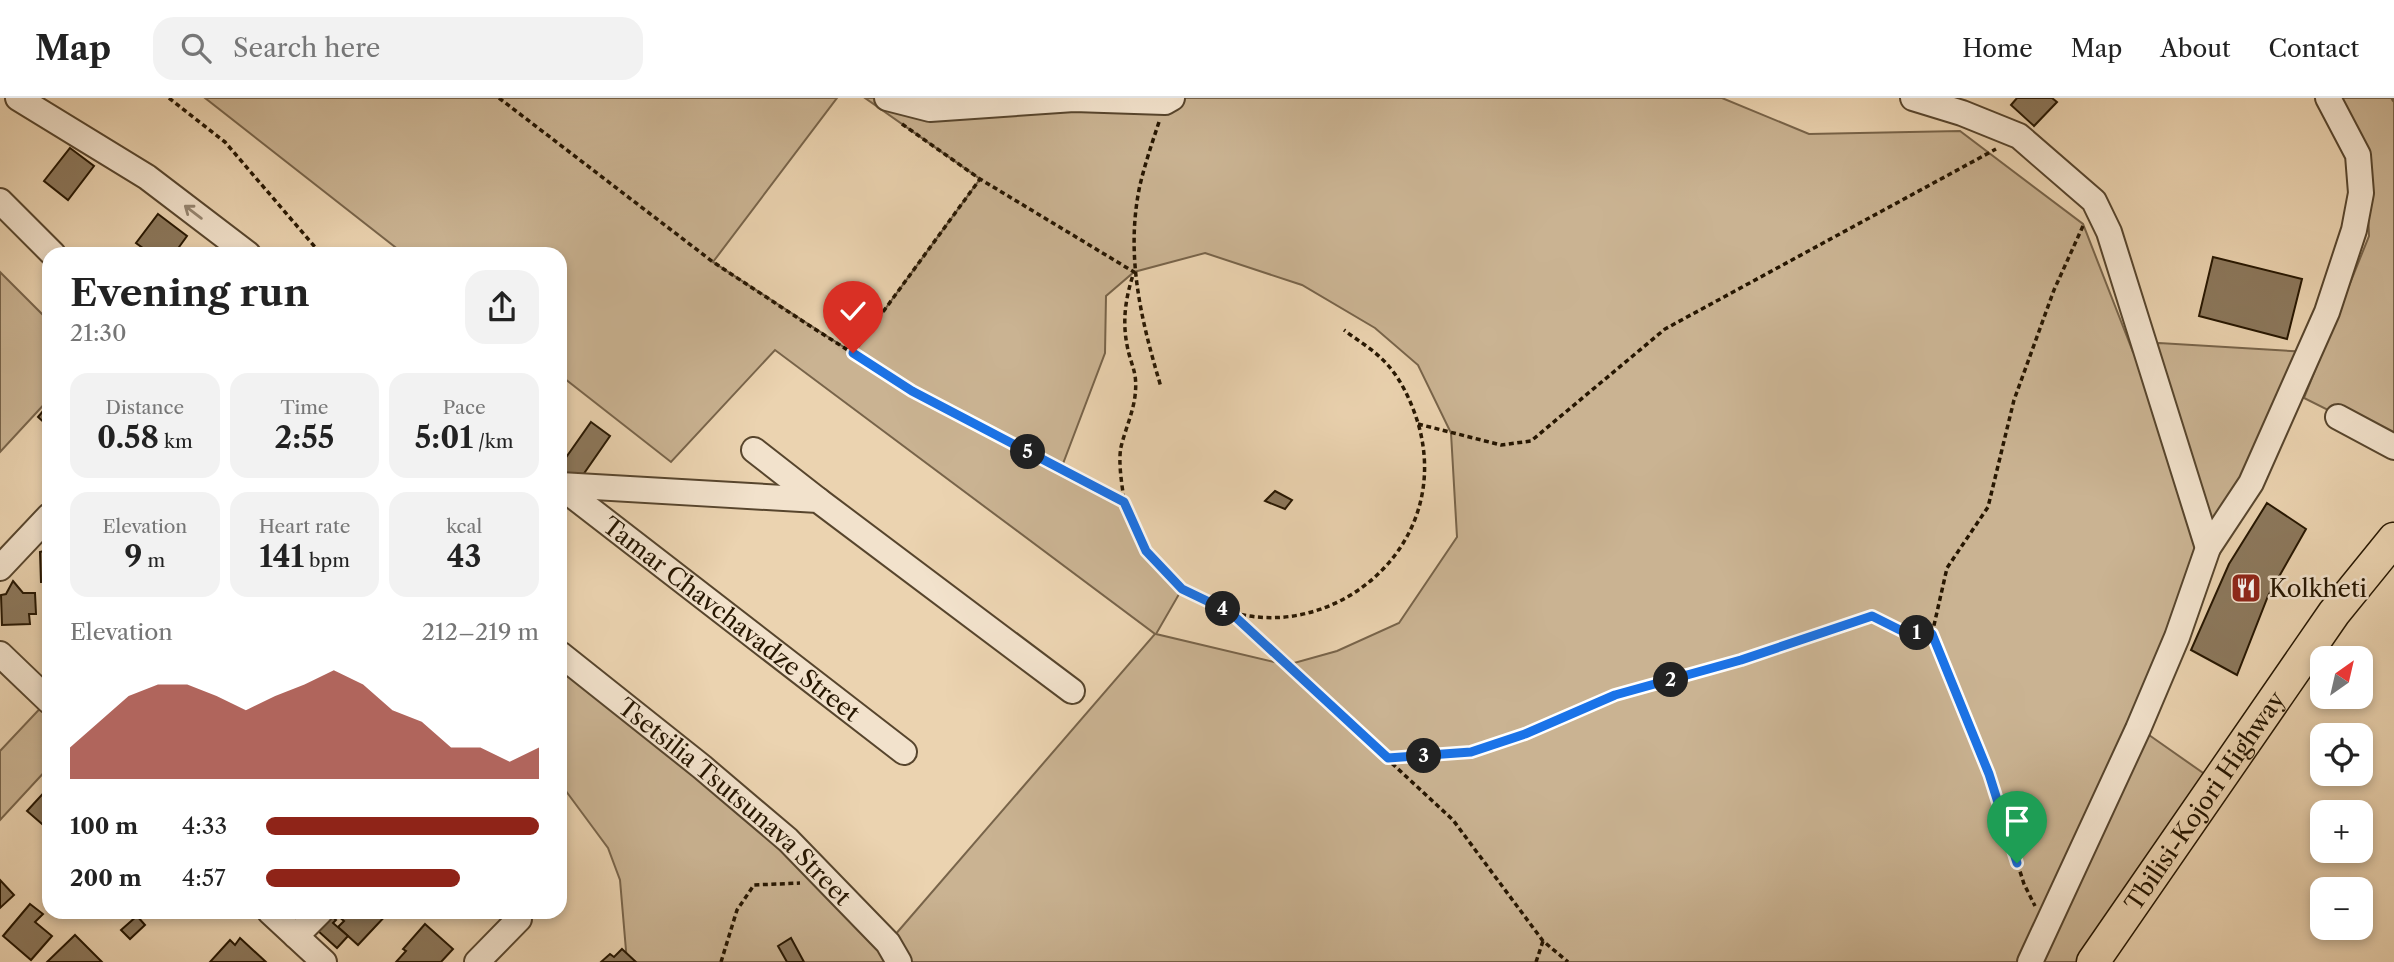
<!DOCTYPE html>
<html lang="en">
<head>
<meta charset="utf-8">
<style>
  :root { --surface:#fff; --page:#f2f2f2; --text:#222; --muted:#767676; --line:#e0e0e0; --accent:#8f2418 }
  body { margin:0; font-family:"Libre Caslon Text",serif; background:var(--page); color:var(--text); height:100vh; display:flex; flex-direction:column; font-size:26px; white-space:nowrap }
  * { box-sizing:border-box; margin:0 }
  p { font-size:23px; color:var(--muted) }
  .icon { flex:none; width:38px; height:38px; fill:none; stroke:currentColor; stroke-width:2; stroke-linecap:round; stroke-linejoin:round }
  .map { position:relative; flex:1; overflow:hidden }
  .sheet { position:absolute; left:42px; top:149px; width:525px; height:672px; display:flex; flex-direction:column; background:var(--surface); border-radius:21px; box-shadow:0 4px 10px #0003 }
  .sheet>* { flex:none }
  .needle { width:46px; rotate:34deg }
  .tools { position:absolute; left:2310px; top:548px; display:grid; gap:14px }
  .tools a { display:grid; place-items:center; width:63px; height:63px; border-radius:14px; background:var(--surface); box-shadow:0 4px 10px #0003; font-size:35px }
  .pin { position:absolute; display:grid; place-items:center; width:60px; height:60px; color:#fff; margin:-72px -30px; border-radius:50% 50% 50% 0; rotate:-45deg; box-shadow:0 0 7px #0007 }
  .pin .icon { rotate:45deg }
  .km { position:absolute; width:35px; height:35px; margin:-18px; border-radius:50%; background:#222; color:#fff; font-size:19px; line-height:35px; text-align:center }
  .round { display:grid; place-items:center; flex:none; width:74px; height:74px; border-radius:21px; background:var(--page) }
  .summary { display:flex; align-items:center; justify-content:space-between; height:119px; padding:0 28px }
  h1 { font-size:38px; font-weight:700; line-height:52px }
  .metrics { display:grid; grid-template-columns:repeat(3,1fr); gap:10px; height:119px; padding:7px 28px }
  .metrics div { display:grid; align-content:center; border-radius:18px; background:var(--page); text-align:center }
  .metrics b { font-size:30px; font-weight:700 }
  .metrics small { font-size:19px; font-weight:400 }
  .metrics p { font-size:19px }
  .chart { height:196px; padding:14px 28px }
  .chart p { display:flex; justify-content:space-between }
  .chart svg { width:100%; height:126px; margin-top:7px; fill:var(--accent); opacity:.7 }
  ul { padding:0 28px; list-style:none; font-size:23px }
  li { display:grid; grid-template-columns:112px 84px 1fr; align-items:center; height:52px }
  li i { height:18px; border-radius:9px; background:var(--accent) }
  header { display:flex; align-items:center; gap:42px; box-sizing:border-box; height:98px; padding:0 35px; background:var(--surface); border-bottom:2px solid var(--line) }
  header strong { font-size:33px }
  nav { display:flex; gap:38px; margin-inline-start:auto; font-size:24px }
  .search { width:490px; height:63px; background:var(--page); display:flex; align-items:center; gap:18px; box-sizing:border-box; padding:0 24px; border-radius:21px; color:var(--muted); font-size:26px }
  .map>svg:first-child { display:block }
  .green { fill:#cab392; stroke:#78644a; stroke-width:2; fill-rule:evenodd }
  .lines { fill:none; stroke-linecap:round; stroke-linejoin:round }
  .stream { stroke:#746146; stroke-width:5 }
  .building { fill:#8c785c; stroke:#261601; stroke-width:2 }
  .minor-casing { stroke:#57452d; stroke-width:28 }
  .major-casing { stroke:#261601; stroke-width:35 }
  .path { stroke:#261601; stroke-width:3.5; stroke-dasharray:5 3.5; stroke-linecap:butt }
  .minor { stroke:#f2e2cc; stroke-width:24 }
  .major { stroke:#ebd3b0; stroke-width:32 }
  .oneway { stroke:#968671 }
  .route-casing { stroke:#fff; stroke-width:14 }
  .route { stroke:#1a73e8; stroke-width:9 }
  .labels { text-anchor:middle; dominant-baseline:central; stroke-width:5; stroke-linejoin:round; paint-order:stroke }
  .poi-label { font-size:24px; fill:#261601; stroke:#f2e2cc; text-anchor:start }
  .street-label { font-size:24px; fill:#261601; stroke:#f2e2cc }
</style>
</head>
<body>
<header>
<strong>Map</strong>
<div class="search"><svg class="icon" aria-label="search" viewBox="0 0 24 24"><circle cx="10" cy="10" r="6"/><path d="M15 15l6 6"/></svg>Search here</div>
<nav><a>Home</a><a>Map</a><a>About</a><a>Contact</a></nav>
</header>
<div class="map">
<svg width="2394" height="864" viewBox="0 0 2394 864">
  <rect width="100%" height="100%" fill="#ebd3b0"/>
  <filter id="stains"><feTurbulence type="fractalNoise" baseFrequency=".00286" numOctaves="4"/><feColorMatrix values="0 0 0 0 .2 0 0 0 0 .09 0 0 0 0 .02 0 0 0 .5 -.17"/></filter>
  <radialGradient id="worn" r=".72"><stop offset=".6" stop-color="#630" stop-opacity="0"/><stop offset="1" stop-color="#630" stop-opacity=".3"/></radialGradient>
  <g class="green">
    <path d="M205 0H837L713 164 853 255 980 81 865 0H1722L1809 36 1960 33 2083 126 2133 254 2159 245 2308 254 2139 630 2216 684 2093 864H627L620 782 608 750 560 685V556L888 845 1155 536 775 252 671 364 560 277V156H404ZM1205 155 1302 187 1375 230 1418 267 1451 335 1457 439 1399 525 1337 553 1287 567 1156 536 1182 491 1146 453 1124 404 1061 371 1105 255 1106 198 1134 174Z"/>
    <path d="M2337 0H2394V345L2304 300 2369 138 2366 52Z"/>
    <path d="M0 174 49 223V301L0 354Z"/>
    <path d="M48 602 49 669 0 722V653Z"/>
  </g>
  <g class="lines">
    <path class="stream" d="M2393 0 2394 2"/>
  </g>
  <g class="building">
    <path d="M2017 0H2052L2057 4 2034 28 2011 7Z"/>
    <path d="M70 50 94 68 68 102 44 83Z"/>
    <path d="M158 116 187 138 174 156H151L136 145Z"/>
    <path d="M2213 159 2302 181 2287 241 2199 218Z"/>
    <path d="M49 306V329L38 319Z"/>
    <path d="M591 324 610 338 578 384 560 371V368Z"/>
    <path d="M1275 393 1292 402 1285 411 1265 403Z"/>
    <path d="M2267 405 2306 431 2268 498 2237 577 2191 552 2229 466Z"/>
    <path d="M49 444V484H41L40 454 44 453Z"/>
    <path d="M13 483 23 495H35L36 516H29L30 526 2 527 1 497 6 496Z"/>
    <path d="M49 689V732L27 713Z"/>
    <path d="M0 782 14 797 0 810Z"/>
    <path d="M30 806 43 816 35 824 52 838 31 862 3 838Z"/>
    <path d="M342 814H389L358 847 338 829 344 823 338 818Z"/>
    <path d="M331 817 336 822 333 825 348 838 337 850 317 832Z"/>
    <path d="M137 818 145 827 130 841 121 832Z"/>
    <path d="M425 826 453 851 441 864H396L406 853 403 851Z"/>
    <path d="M75 837 102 864H47Z"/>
    <path d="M240 840 266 864H210L230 842 235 847Z"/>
    <path d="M791 840 804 864H787L778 848Z"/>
    <path d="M622 851 636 864H601L610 856 614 859Z"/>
  </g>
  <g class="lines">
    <g class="minor-casing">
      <g id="minor">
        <path d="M18 0 147 79 248 156"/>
        <path d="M887 0 930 11 1074 1 1165 4 1172 0"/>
        <path d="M1913 0 1962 15 2019 38 2094 103 2109 134 2208 450"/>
        <path d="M0 103 53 156"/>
        <path d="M2338 319 2394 349"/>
        <path d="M754 352 818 402"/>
        <path d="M560 387 818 402 1072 593"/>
        <path id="s1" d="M560 388 904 654"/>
        <path d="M0 470 49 418"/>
        <path d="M0 556 49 603"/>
        <path id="s2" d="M560 556 702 669 788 742 888 845 899 864"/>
        <path d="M270 814 324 864"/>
        <path d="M296 838 320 814"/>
        <path d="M477 864 519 821"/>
        <path d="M2030 864 2138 631 2177 539 2208 450 2251 385 2327 214 2354 132 2361 95 2358 57 2328 0"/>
      </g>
    </g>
    <g class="major-casing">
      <g id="major">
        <path id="s3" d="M2093 864 2334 515 2394 441"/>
      </g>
    </g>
    <g class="path">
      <path d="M169 0 225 44 321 156"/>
      <path d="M499 0 713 164 807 226 912 293 1124 404"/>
      <path d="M1159 24C1152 45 1145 66 1140 87 1125 157 1141 222 1161 289"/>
      <path d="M902 26 980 81 1134 174C1126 198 1122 221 1127 247 1131 269 1138 273 1135 298 1133 315 1125 332 1121 349 1118 364 1122 387 1124 402 1128 429 1148 455 1166 474 1275 586 1462 475 1418 325 1411 303 1400 278 1382 261 1371 250 1357 242 1344 232"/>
      <path d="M853 255 980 81"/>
      <path d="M1418 326 1501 347 1531 343 1665 231 1996 51"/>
      <path d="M1230 515 1453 722 1543 843 1568 864"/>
      <path d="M1932 536 1947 470 1988 409 2014 302 2054 192 2083 128"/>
      <path d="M1388 660 1471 654 1525 636 1615 597 1741 562 1872 518 1902 533 1932 536 1989 676 2024 786 2035 808"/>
      <path d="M721 864 737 812 754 787 800 785"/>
      <path d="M1536 864 1543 843"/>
    </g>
    <use href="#minor" class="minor"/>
    <use href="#major" class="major"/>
  </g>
  <defs><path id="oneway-shaft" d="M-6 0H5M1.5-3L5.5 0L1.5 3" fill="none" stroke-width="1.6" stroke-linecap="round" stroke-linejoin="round" transform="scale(1.75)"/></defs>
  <use class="oneway" href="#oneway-shaft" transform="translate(193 114) rotate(-143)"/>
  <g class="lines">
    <g class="route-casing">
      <path id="route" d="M853 255 912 293 1124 404 1146 453 1182 491 1230 514 1388 660 1471 654 1525 636 1615 597 1741 562 1872 518 1902 533 1932 536 1989 676 2017 765"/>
    </g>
    <use href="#route" class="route"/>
  </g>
  <defs>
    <g id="restaurant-square" transform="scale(1.575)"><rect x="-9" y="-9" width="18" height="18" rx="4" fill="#8f2418" stroke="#f2e2cc"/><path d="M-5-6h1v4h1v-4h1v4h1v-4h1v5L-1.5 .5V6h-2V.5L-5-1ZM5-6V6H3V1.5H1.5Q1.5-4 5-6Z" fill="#fff"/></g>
  </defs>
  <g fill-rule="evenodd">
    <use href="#restaurant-square" x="2246" y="490"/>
  </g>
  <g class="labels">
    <g class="poi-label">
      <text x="2269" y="490">Kolkheti</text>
    </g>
    <g class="street-label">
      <text stroke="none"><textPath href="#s1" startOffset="217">Tamar Chavchavadze Street</textPath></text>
      <text stroke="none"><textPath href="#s3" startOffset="196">Tbilisi-Kojori Highway</textPath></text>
      <text stroke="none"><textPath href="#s2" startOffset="229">Tsetsilia Tsutsunava Street</textPath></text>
    </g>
  </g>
  <rect width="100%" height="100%" filter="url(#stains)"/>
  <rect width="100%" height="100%" fill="url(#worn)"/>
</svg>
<div class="tools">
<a><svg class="needle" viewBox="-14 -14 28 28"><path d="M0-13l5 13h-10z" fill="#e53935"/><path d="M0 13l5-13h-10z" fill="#767676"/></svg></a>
<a><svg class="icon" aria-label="locate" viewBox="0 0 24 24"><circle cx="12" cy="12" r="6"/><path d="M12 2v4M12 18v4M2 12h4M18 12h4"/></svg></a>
<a>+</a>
<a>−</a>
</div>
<div class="pin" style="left:2017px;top:765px;background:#1e9e55"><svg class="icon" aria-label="arrive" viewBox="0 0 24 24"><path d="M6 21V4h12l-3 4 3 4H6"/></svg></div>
<div class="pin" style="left:853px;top:255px;background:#d93025"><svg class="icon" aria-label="check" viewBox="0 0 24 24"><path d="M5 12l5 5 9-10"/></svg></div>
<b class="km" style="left:1917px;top:535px">1</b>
<b class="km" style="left:1671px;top:582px">2</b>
<b class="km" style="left:1424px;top:658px">3</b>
<b class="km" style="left:1223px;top:511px">4</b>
<b class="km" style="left:1028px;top:354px">5</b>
<section class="sheet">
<div class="summary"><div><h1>Evening run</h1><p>21:30</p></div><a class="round"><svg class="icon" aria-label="share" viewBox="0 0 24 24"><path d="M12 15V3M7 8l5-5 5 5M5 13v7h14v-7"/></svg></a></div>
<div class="metrics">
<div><p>Distance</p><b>0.58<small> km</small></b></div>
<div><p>Time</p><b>2:55</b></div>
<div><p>Pace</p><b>5:01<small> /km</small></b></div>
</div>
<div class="metrics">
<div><p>Elevation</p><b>9<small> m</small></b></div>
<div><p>Heart rate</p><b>141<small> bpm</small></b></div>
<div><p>kcal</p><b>43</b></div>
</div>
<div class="chart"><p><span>Elevation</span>212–219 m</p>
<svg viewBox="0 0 160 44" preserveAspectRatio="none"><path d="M0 44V33L10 24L20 15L30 11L40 11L50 15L60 20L70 15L80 11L90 6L100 11L110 20L120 24L130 33L140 33L150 38L160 33V44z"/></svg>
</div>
<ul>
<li><b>100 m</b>4:33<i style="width:100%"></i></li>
<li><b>200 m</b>4:57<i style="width:71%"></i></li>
</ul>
</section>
</div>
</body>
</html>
